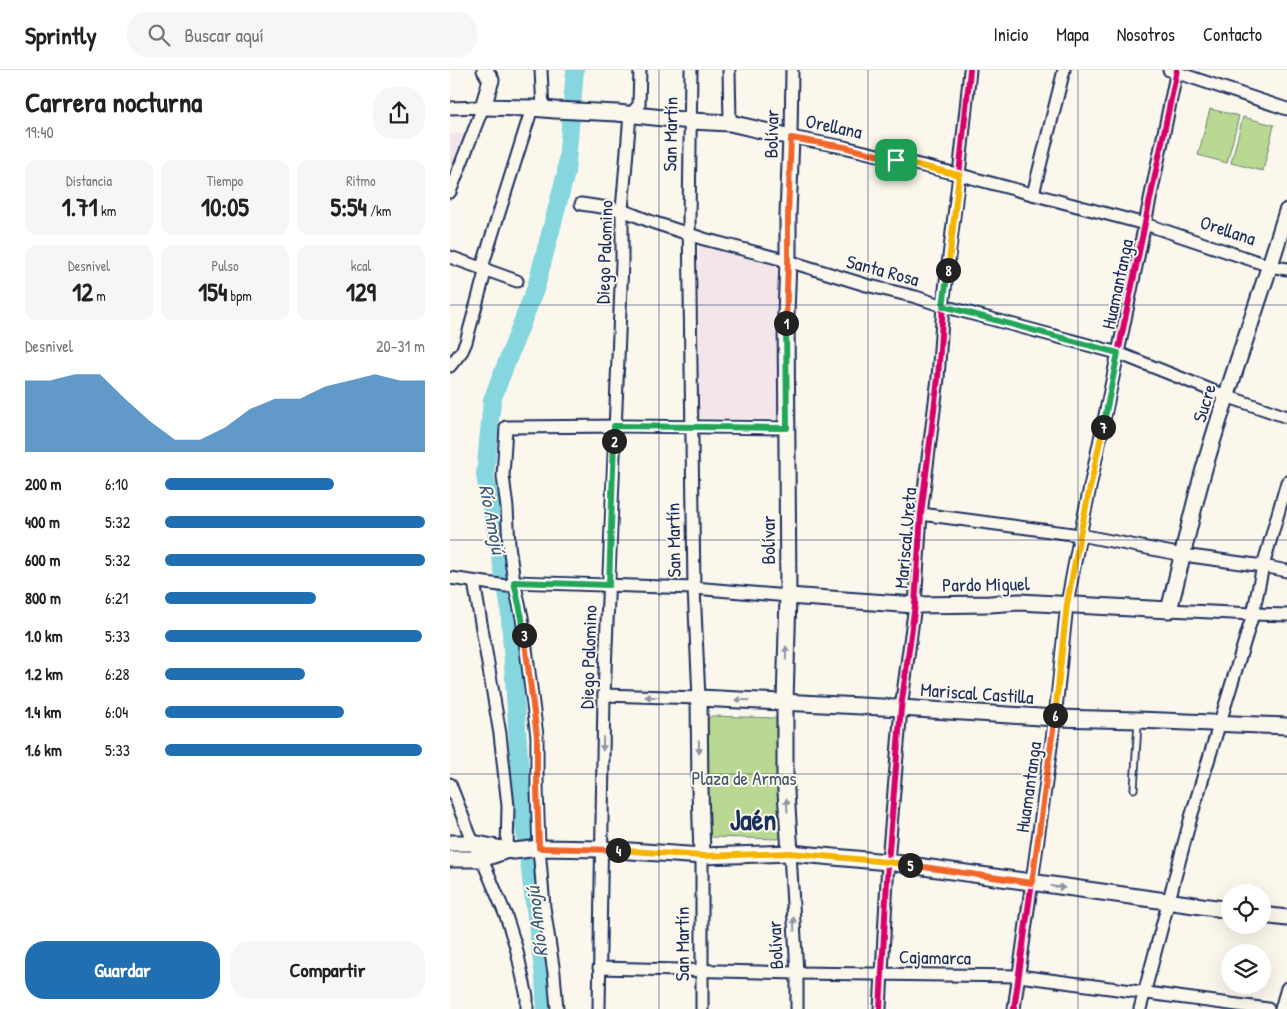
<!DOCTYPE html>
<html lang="es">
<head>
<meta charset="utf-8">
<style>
  :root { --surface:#fff; --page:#f6f6f6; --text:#222; --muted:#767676; --line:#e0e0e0; --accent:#1f6fb2 }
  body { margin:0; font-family:"Patrick Hand",sans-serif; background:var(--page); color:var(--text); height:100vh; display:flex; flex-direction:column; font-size:19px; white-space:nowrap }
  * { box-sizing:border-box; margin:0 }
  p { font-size:16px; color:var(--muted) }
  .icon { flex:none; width:28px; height:28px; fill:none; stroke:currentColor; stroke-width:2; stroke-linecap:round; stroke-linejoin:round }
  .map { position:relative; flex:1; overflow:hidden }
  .side { display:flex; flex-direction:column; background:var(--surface); width:450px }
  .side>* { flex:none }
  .tools { position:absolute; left:771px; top:814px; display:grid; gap:10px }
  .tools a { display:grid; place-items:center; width:50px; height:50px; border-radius:50%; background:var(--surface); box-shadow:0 5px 20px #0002; font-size:25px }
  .pin { position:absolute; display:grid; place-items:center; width:42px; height:42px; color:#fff; margin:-21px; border-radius:10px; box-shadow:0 2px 8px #0006 }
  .km { position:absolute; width:25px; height:25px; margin:-12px; border-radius:50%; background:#222; color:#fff; font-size:14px; line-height:25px; text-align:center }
  .round { display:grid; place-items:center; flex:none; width:52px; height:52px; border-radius:20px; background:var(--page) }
  .overview { display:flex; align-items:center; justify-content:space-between; height:85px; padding:0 25px }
  h1 { font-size:28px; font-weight:700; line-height:38px }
  .figures { display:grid; grid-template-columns:repeat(3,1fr); gap:8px; height:85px; padding:5px 25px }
  .figures div { display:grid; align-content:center; border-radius:12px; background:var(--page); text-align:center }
  .figures b { font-size:25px; font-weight:700 }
  .figures small { font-size:14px; font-weight:400 }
  .figures p { font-size:14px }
  .chart { height:140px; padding:10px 25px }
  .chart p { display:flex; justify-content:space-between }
  .chart svg { width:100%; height:90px; margin-top:5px; fill:var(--accent); opacity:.7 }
  .button { display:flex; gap:10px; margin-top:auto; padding:10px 25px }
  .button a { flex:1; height:58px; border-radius:20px; background:var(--accent); color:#fff; font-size:20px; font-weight:700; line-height:58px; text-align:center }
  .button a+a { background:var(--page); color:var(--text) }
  ul { padding:0 25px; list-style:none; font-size:16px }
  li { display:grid; grid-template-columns:80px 60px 1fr; align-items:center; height:38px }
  li i { height:12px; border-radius:6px; background:var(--accent) }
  header { display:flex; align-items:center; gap:30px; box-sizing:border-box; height:70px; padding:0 25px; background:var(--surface); border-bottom:1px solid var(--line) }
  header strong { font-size:24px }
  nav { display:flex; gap:28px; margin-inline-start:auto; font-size:18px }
  .search { width:350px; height:45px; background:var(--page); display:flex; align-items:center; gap:12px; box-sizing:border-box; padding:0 18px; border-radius:20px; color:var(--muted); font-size:19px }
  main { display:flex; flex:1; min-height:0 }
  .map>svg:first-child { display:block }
  .built { fill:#f3e5ea }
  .green { fill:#b9d891; stroke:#6a8478 }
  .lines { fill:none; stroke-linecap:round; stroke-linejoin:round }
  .river { stroke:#85d6df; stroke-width:18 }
  .service-casing { stroke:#1b2f5e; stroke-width:9 }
  .minor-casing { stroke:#1b2f5e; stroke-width:15 }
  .tertiary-casing { stroke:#1b2f5e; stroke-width:19 }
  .service { stroke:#fbf7ec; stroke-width:5.5 }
  .minor { stroke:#fbf7ec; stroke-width:11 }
  .tertiary { stroke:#fbf7ec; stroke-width:15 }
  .cycleway-casing { stroke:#fbf7ec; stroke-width:9 }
  .cycleway { stroke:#d6006c; stroke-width:6 }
  .oneway { fill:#8b93a5 }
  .split-1-casing { stroke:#fff; stroke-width:10 }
  .split-2-casing { stroke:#fff; stroke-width:10 }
  .split-3-casing { stroke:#fff; stroke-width:10 }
  .split-4-casing { stroke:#fff; stroke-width:10 }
  .split-5-casing { stroke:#fff; stroke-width:10 }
  .split-6-casing { stroke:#fff; stroke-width:10 }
  .split-7-casing { stroke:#fff; stroke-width:10 }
  .split-8-casing { stroke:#fff; stroke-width:10 }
  .split-9-casing { stroke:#fff; stroke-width:10 }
  .split-1 { stroke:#f0652b; stroke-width:6 }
  .split-2 { stroke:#22a559; stroke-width:6 }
  .split-3 { stroke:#22a559; stroke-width:6 }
  .split-4 { stroke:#f0652b; stroke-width:6 }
  .split-5 { stroke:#f5b400; stroke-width:6 }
  .split-6 { stroke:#f0652b; stroke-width:6 }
  .split-7 { stroke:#f5b400; stroke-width:6 }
  .split-8 { stroke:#22a559; stroke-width:6 }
  .split-9 { stroke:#f5b400; stroke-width:6 }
  .grid { fill:none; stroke:#1b2f5e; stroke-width:1; stroke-opacity:0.55 }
  .labels { text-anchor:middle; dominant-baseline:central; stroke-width:4; stroke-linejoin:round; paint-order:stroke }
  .street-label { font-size:19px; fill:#1b2f5e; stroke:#fbf7ec }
  .park-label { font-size:19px; fill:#42596b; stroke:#fbf7ec }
  .water-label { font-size:20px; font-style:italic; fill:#36597e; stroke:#fbf7ec }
  .town-label { font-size:29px; font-weight:bold; fill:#1b2f5e; stroke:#fbf7ec }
</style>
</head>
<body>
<header>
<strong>Sprintly</strong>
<div class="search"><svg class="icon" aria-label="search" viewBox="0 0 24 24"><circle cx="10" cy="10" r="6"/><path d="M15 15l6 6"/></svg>Buscar aquí</div>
<nav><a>Inicio</a><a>Mapa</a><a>Nosotros</a><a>Contacto</a></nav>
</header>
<main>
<section class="side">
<div class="overview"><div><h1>Carrera nocturna</h1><p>19:40</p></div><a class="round"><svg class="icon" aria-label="share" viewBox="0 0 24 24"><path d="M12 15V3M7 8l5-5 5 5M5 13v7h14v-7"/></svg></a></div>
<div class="figures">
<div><p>Distancia</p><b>1.71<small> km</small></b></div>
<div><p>Tiempo</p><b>10:05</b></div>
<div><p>Ritmo</p><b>5:54<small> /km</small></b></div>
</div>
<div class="figures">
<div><p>Desnivel</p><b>12<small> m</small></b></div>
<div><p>Pulso</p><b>154<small> bpm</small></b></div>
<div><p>kcal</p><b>129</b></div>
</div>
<div class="chart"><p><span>Desnivel</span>20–31 m</p>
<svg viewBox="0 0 160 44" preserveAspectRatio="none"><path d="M0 44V9L10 9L20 6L30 6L40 18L50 29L60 38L70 38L80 32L90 23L100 18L110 18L120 12L130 9L140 6L150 9L160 9V44z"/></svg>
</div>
<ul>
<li><b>200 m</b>6:10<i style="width:65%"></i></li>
<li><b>400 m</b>5:32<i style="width:100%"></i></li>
<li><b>600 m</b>5:32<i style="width:100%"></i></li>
<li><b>800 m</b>6:21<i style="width:58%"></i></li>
<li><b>1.0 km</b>5:33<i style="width:99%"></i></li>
<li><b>1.2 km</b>6:28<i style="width:54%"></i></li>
<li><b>1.4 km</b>6:04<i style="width:69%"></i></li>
<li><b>1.6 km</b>5:33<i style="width:99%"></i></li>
</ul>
<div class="button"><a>Guardar</a><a>Compartir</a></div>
</section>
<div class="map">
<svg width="837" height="939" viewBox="0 0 837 939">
  <rect width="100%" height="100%" fill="#fbf7ec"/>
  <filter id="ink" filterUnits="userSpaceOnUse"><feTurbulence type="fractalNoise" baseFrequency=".02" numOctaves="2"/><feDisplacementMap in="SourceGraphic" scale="10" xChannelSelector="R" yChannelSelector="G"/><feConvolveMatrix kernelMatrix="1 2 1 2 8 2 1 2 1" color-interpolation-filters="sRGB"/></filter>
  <g filter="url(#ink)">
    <g class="built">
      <path d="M0 64H17L0 110Z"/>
      <path d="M249 176 332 198 328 349 248 348Z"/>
    </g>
    <g class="green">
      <path d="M760 39 789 46 777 93 748 85Z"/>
      <path d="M793 47 824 55 813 101 781 93Z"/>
      <path d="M261 646 326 648 328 650 332 766 328 769 262 767 259 766 256 651Z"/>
    </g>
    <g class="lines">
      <path class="river" d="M96 939 94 907 73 748 59 533 35 405 42 330 86 217 116 103 125 0"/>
      <g class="service-casing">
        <path id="service" d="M684 719 688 652"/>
      </g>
      <g class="minor-casing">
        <g id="minor">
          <path d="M91 0 93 39"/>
          <path d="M279 0 280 53"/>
          <path d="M342 0 341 67 394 77 503 103 695 154 820 196 837 199"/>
          <path d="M719 0 837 39"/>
          <path d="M0 38 33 37 0 122"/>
          <path d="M583 124 614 0"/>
          <path d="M131 134 172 140 202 152 254 169 338 191 416 215 466 227 493 236 668 283 776 326 837 347"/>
          <path d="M0 187 67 211"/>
          <path d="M0 296 12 281 16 272 36 199 33 194 82 38"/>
          <path d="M471 444 630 465 733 485 813 496 837 501"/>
          <path d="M0 508 57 516 64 512 244 518 338 526"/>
          <path d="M24 512 50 664 58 736 57 780"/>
          <path d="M719 540 803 544 837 545"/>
          <path d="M154 625 249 628 244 518 239 148 241 0"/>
          <path d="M0 714 23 773 32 789 56 846 66 877 77 927V939"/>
          <path d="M340 783 347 903V939"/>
          <path d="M149 898 347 903 569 906 818 939"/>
          <path d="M107 939 104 903 94 837 89 778 87 719V666L72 547 64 512 59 475 57 438 53 406 56 357 177 356 337 358"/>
          <path d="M149 939 154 625 172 192V140L180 45 189 35 190 0"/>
          <path d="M252 939V786"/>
          <path d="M430 939 438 792 451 638 465 535 471 444 488 308 493 236 509 105 520 0"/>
          <path d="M564 939 605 648 617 534 630 465 727 0"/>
          <path d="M690 939 741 747 803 544 813 496 837 412"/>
          <path d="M831 939 837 918"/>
        </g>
      </g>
      <g class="tertiary-casing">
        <g id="tertiary">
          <path d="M35 0 41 10 33 37 82 38 105 40 167 43 241 51 280 53 341 67 338 145V191L336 244 338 526 335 632V706L340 783"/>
          <path d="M338 526 465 535 540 534 569 532 719 540C731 493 741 445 754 399 779 312 811 227 837 141"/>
          <path d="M0 773H23L57 780 64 781 89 778 152 779 252 786 340 783 438 792 780 840"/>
          <path d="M252 786 250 719 249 628 451 638 605 648 688 650 837 656"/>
          <path d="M0 789H32L55 781"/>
          <path d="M812 845 837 848"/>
        </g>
      </g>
      <use href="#service" class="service"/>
      <use href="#minor" class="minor"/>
      <use href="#tertiary" class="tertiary"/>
      <g class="cycleway-casing">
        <g id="cycleway">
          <path d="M430 939 438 792 451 638 465 535 471 444 488 308 493 236 509 105 520 0"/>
          <path d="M564 939 605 648 617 534 630 465 727 0"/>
        </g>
      </g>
      <use href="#cycleway" class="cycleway"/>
    </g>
    <defs><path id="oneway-solid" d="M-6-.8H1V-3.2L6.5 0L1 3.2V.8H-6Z" transform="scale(1.25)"/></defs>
    <g class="oneway">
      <use href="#oneway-solid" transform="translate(336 583) rotate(-89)"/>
      <use href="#oneway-solid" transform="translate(202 627) rotate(-178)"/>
      <use href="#oneway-solid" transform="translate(292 630) rotate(-178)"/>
      <use href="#oneway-solid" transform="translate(153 674) rotate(91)"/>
      <use href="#oneway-solid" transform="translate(249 677) rotate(89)"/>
      <use href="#oneway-solid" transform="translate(337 735) rotate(-94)"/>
      <use href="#oneway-solid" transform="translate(608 817) rotate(8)"/>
      <use href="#oneway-solid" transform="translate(344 854) rotate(-93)"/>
    </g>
  </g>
  <g class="lines" filter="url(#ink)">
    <g class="split-1-casing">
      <path id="split-1" d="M336 253 338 191V145L341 68 394 77 446 90"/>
    </g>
    <g class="split-2-casing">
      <path id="split-2" d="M164 371V356L337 358 336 253"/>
    </g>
    <g class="split-3-casing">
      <path id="split-3" d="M74 565 72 548 64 512 159 515 164 371"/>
    </g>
    <g class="split-4-casing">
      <path id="split-4" d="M74 565 87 666V719L89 778 168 780"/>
    </g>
    <g class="split-5-casing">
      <path id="split-5" d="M168 780 252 786 340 783 438 792 460 795"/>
    </g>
    <g class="split-6-casing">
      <path id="split-6" d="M460 795 582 813 605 645"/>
    </g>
    <g class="split-7-casing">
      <path id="split-7" d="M605 645 617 534 630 465 653 357"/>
    </g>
    <g class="split-8-casing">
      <path id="split-8" d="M498 200 493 236 668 283 653 357"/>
    </g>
    <g class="split-9-casing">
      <path id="split-9" d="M446 90 509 105 498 200"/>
    </g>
    <use href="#split-1" class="split-1"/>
    <use href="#split-2" class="split-2"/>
    <use href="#split-3" class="split-3"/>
    <use href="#split-4" class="split-4"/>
    <use href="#split-5" class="split-5"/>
    <use href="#split-6" class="split-6"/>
    <use href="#split-7" class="split-7"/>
    <use href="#split-8" class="split-8"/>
    <use href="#split-9" class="split-9"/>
  </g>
  <path class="grid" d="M209 0V939M418 0V939M628 0V939M0 235H837M0 470H837M0 704H837"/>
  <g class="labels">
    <g class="street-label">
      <text transform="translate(384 56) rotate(12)">Orellana</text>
      <text transform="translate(220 64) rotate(-89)">San Martín</text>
      <text transform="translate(321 64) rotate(-89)">Bolívar</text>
      <text transform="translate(778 160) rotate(18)">Orellana</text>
      <text transform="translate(154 182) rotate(-88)">Diego Palomino</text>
      <text transform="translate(433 200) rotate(15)">Santa Rosa</text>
      <text transform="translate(667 214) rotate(-78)">Huamantanga</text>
      <text transform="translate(754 333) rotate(-73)">Sucre</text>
      <text transform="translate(455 468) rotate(-85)">Mariscal Ureta</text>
      <text transform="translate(223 470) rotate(-91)">San Martín</text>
      <text transform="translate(318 470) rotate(-90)">Bolívar</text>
      <text transform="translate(536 514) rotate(-1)">Pardo Miguel</text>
      <text transform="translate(138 587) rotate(-88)">Diego Palomino</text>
      <text transform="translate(527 623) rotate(4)">Mariscal Castilla</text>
      <text transform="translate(578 717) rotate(-82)">Huamantanga</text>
      <text transform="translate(232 874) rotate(-90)">San Martín</text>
      <text transform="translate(325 875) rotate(-93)">Bolívar</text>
      <text transform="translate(485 887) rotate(1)">Cajamarca</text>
    </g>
    <g class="park-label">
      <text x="294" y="708">Plaza de Armas</text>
    </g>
    <g class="water-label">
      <text transform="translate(43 449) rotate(79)">Río Amojú</text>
      <text transform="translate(86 852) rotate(-97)">Río Amojú</text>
    </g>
    <g class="town-label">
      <text x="303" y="749">Jaén</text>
    </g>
  </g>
</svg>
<div class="tools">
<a><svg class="icon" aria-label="locate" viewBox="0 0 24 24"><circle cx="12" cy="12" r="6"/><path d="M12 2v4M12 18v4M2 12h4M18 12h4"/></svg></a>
<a><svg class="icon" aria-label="layers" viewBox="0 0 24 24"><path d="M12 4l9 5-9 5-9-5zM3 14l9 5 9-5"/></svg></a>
</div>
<div class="pin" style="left:446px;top:90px;background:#1e9e55"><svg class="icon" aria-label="arrive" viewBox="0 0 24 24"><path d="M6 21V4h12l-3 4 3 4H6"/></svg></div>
<b class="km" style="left:336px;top:253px">1</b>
<b class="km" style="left:164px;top:371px">2</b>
<b class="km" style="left:74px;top:565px">3</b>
<b class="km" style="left:168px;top:780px">4</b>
<b class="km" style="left:460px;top:795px">5</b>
<b class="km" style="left:605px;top:645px">6</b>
<b class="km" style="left:653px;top:357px">7</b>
<b class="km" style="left:498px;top:200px">8</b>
</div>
</main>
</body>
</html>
